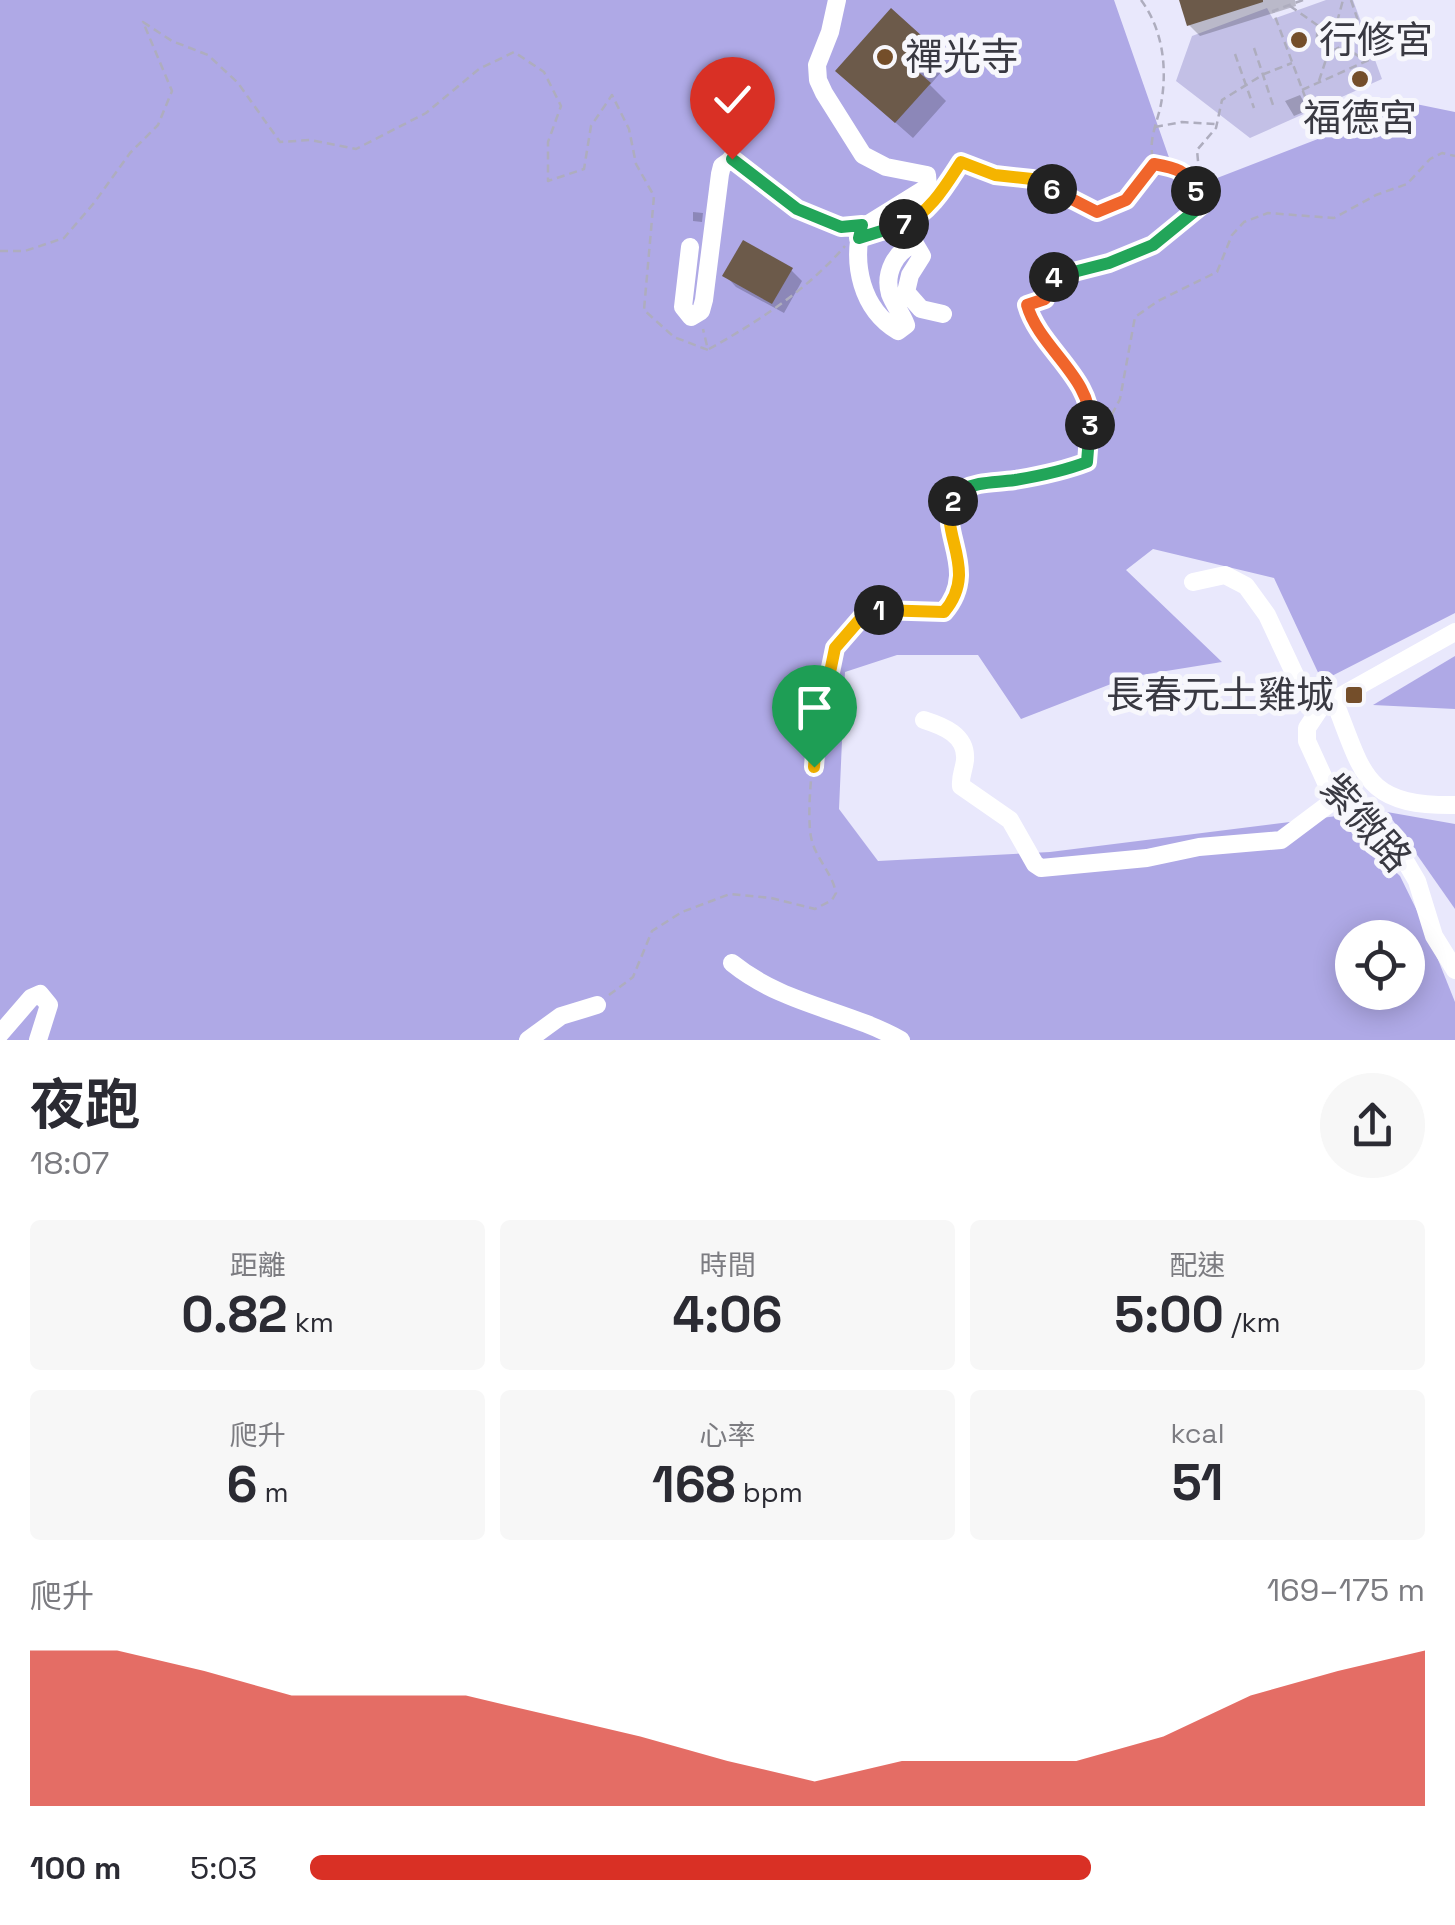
<!DOCTYPE html>
<html lang="zh-TW">
<head>
<meta charset="utf-8">
<style>
  :root { --surface:#fff; --page:#f7f7f7; --text:#2b2b33; --muted:#7c7c81; --accent:#d93025 }
  body { margin:0; font-family:"Space Grotesk","Noto Sans TC",sans-serif; background:var(--page); color:var(--text); height:100vh; display:flex; flex-direction:column; font-size:38px; white-space:nowrap }
  * { box-sizing:border-box; margin:0 }
  p { font-size:32px; color:var(--muted) }
  .icon { flex:none; width:55px; height:55px; fill:none; stroke:currentColor; stroke-width:2; stroke-linecap:round; stroke-linejoin:round }
  .map { position:relative; height:1040px; overflow:hidden }
  .sheet { display:flex; flex-direction:column; background:var(--surface); flex:1 }
  .sheet>* { flex:none }
  .fabs { position:absolute; left:1335px; top:920px; display:grid; gap:20px }
  .fabs a { display:grid; place-items:center; width:90px; height:90px; border-radius:50%; background:var(--surface); box-shadow:0 5px 25px #0003; font-size:50px }
  .pin { position:absolute; display:grid; place-items:center; width:85px; height:85px; color:#fff; margin:-102px -42px; border-radius:50% 50% 50% 0; rotate:-45deg; box-shadow:0 0 10px #0007 }
  .pin .icon { rotate:45deg }
  .km { position:absolute; width:50px; height:50px; margin:-25px; border-radius:50%; background:#222; color:#fff; font-size:28px; line-height:50px; text-align:center }
  .round { display:grid; place-items:center; flex:none; width:105px; height:105px; border-radius:52px; background:var(--page) }
  .summary { display:flex; align-items:center; justify-content:space-between; height:170px; padding:0 30px }
  h1 { font-size:55px; font-weight:700; line-height:75px }
  .stats { display:grid; grid-template-columns:repeat(3,1fr); gap:15px; height:170px; padding:10px 30px }
  .stats div { display:grid; align-content:center; border-radius:10px; background:var(--page); text-align:center }
  .stats b { font-size:50px; font-weight:700 }
  .stats small { font-size:28px; font-weight:400 }
  .stats p { font-size:28px }
  .chart { height:280px; padding:20px 30px }
  .chart p { display:flex; justify-content:space-between }
  .chart svg { width:100%; height:180px; margin-top:10px; fill:var(--accent); opacity:.7 }
  ul { padding:0 30px; list-style:none; font-size:32px }
  li { display:grid; grid-template-columns:160px 120px 1fr; align-items:center; height:75px }
  li i { height:25px; border-radius:12px; background:var(--accent) }
  .map>svg:first-child { display:block }
  .green { fill:#c3c0e6 }
  .forest { fill:#afa9e6; fill-rule:evenodd }
  .shadow { fill:#0003 }
  .building { fill:#6c5a4a }
  .lines { fill:none; stroke-linecap:round; stroke-linejoin:round }
  .path { stroke:#aeadbe; stroke-width:2.5; stroke-dasharray:8 5; stroke-linecap:butt }
  .minor { stroke:#fff; stroke-width:18 }
  .split-1-casing { stroke:#fff; stroke-width:20 }
  .split-2-casing { stroke:#fff; stroke-width:20 }
  .split-3-casing { stroke:#fff; stroke-width:20 }
  .split-4-casing { stroke:#fff; stroke-width:20 }
  .split-5-casing { stroke:#fff; stroke-width:20 }
  .split-6-casing { stroke:#fff; stroke-width:20 }
  .split-7-casing { stroke:#fff; stroke-width:20 }
  .split-8-casing { stroke:#fff; stroke-width:20 }
  .split-1 { stroke:#f5b400; stroke-width:12 }
  .split-2 { stroke:#f5b400; stroke-width:12 }
  .split-3 { stroke:#22a559; stroke-width:12 }
  .split-4 { stroke:#f0652b; stroke-width:12 }
  .split-5 { stroke:#22a559; stroke-width:12 }
  .split-6 { stroke:#f0652b; stroke-width:12 }
  .split-7 { stroke:#f5b400; stroke-width:12 }
  .split-8 { stroke:#22a559; stroke-width:12 }
  .poi-dot { fill:#744e2a; stroke:#f7f7fc; stroke-width:4 }
  .labels { text-anchor:middle; dominant-baseline:central; stroke-width:10; stroke-linejoin:round; paint-order:stroke }
  .poi-label { font-size:38px; fill:#393942; stroke:#f7f7fc; text-anchor:start }
  .street-label { font-size:38px; fill:#393942; stroke:#f7f7fc }
</style>
</head>
<body>
<div class="map">
<svg width="1455" height="1040" viewBox="0 0 1455 1040">
  <rect width="100%" height="100%" fill="#e9e8fc"/>
  <path class="green" d="M1326 0H1353L1382 79 1250 138 1176 81 1192 36 1267 8 1273 19Z"/>
  <g class="forest">
    <path d="M0 0H1114L1181 192 1411 103 1455 112V613L1322 681 1274 578 1153 549 1126 570 1222 662 1129 677 1021 719 978 655H897L845 672 839 809 878 861 1050 852 1337 816 1400 876 1425 927 1455 1002V1040H0ZM1352 938H1408V992H1352Z"/>
    <path d="M1455 656V709L1373 705Z"/>
    <path d="M1387 812 1455 824V909Z"/>
  </g>
  <g class="shadow">
    <path d="M1181 0H1295L1296 6 1200 36 1189 25Z"/>
    <path d="M891 12 948 64 930 85 946 101 913 138 855 87Z"/>
    <path d="M1300 95 1308 110 1294 116 1285 101Z"/>
    <path d="M693 212 703 213 702 222 693 221Z"/>
    <path d="M791 270 802 281 784 313 736 287 726 276Z"/>
  </g>
  <g class="building">
    <path d="M1179 0H1263V2L1187 26Z"/>
    <path d="M891 8 933 46 914 68 931 83 895 123 835 71Z"/>
    <path d="M743 240 793 268 772 304 722 276Z"/>
  </g>
  <g class="lines">
    <g class="path">
      <path d="M1141 0C1164 31 1168 72 1160 109 1155 128 1147 146 1155 164 1185 169 1188 170 1200 199"/>
      <path d="M1303 0 1273 11 1307 102"/>
      <path d="M1290 6 1320 27"/>
      <path d="M1337 22 1343 0"/>
      <circle cx="1331" cy="36" r="14"/>
      <path d="M1343 45 1365 61"/>
      <path d="M1254 48 1274 108"/>
      <path d="M1235 54 1254 108"/>
      <path d="M1319 81 1329 50"/>
      <path d="M1302 90 1371 59 1351 0"/>
      <path d="M1155 127 1182 122 1215 124"/>
      <path d="M944 188 961 161 995 175 1032 179 1097 211 1126 201 1155 164"/>
      <path d="M889 229 917 218 928 206"/>
      <path d="M0 251H25L64 238 94 203 130 153 158 125 172 91 143 22 172 41 208 55 238 83 280 142 310 140 356 149 426 113 479 69 514 52 544 72 561 106 548 142V181L584 169 591 126 612 95 629 129 636 164 654 196 644 310 674 337 708 350 703 329"/>
      <path d="M709 349C759 321 807 290 845 246"/>
      <path d="M1087 461C1088 445 1095 420 1090 405 1077 367 1038 344 1027 305L1045 299 1054 278 1109 263 1153 245 1202 205 1197 150 1216 128 1222 100 1264 74 1292 63"/>
      <path d="M609 995 633 977 652 931 682 912 730 894 771 898 815 909 832 900 836 893C832 872 815 858 811 837 804 799 821 689 834 651 839 636 858 622 868 610L944 612 956 598 958 547 951 530 949 510 958 491C980 481 992 483 1015 480 1040 476 1064 471 1087 462L1120 399 1135 317 1158 301 1217 272 1232 235 1244 222 1268 213 1334 218 1376 195 1407 184 1430 159 1442 153 1455 156"/>
    </g>
    <g class="minor">
      <path d="M862 225C852 264 861 309 898 331L906 325C902 314 894 305 890 294 884 273 896 250 915 244L922 256 910 275 906 292 921 309 943 314"/>
      <path d="M690 247 683 307 691 317 701 311 704 300 720 174 722 166 732 159 797 209 841 227 855 228 870 223 928 187 927 175 886 167 863 155 824 93 818 80 817 65 830 32 837 0"/>
      <path d="M1193 582 1225 575 1246 586 1267 615 1303 692 1321 707"/>
      <path d="M1455 632 1321 707 1307 728V741L1328 787 1407 864 1417 881 1434 936 1455 970"/>
      <path d="M1334 700C1364 775 1363 806 1455 805"/>
      <path d="M924 720C943 726 967 735 965 760 964 770 960 776 961 786L1010 820 1035 864 1041 868 1147 858 1199 847 1281 840 1337 798"/>
      <path d="M732 963C784 1005 845 1009 901 1040"/>
      <path d="M0 1034 31 998 40 994 49 1005 38 1040"/>
      <path d="M528 1040 561 1016 597 1005"/>
    </g>
  </g>
  <g class="lines">
    <g class="split-1-casing">
      <path id="split-1" d="M814 767 816 740 835 648 868 610H879"/>
    </g>
    <g class="split-2-casing">
      <path id="split-2" d="M879 610 944 612C980 570 938 533 953 501"/>
    </g>
    <g class="split-3-casing">
      <path id="split-3" d="M953 501 958 491C980 481 992 483 1015 480 1039 476 1064 471 1087 462L1090 425"/>
    </g>
    <g class="split-4-casing">
      <path id="split-4" d="M1054 277 1045 299 1027 305C1039 348 1093 378 1090 425"/>
    </g>
    <g class="split-5-casing">
      <path id="split-5" d="M1054 277 1109 263 1153 245 1202 205 1196 191"/>
    </g>
    <g class="split-6-casing">
      <path id="split-6" d="M1052 189 1097 212 1126 200 1154 164C1176 168 1187 170 1196 191"/>
    </g>
    <g class="split-7-casing">
      <path id="split-7" d="M904 224C930 213 946 185 961 162L995 175 1032 179 1052 189"/>
    </g>
    <g class="split-8-casing">
      <path id="split-8" d="M732 159 797 209 841 227 862 225 859 238 904 224"/>
    </g>
    <use href="#split-1" class="split-1"/>
    <use href="#split-2" class="split-2"/>
    <use href="#split-3" class="split-3"/>
    <use href="#split-4" class="split-4"/>
    <use href="#split-5" class="split-5"/>
    <use href="#split-6" class="split-6"/>
    <use href="#split-7" class="split-7"/>
    <use href="#split-8" class="split-8"/>
  </g>
  <g class="poi-dot">
    <circle cx="1299" cy="40" r="10"/>
    <circle cx="885" cy="57" r="10"/>
    <circle cx="1360" cy="79" r="10"/>
    <rect x="1344" y="685" width="20" height="20" rx="5"/>
  </g>
  <g class="labels">
    <g class="poi-label">
      <text x="1319" y="40">行修宮</text>
      <text x="905" y="57">禪光寺</text>
      <text x="1360" y="118" text-anchor="middle">福德宮</text>
      <text x="1334" y="695" text-anchor="end">長春元土雞城</text>
    </g>
    <g class="street-label">
      <text transform="translate(1366 823) rotate(49)">紫微路</text>
    </g>
  </g>
</svg>
<div class="fabs">
<a><svg class="icon" aria-label="locate" viewBox="0 0 24 24"><circle cx="12" cy="12" r="6"/><path d="M12 2v4M12 18v4M2 12h4M18 12h4"/></svg></a>
</div>
<div class="pin" style="left:814px;top:767px;background:#1e9e55"><svg class="icon" aria-label="arrive" viewBox="0 0 24 24"><path d="M6 21V4h12l-3 4 3 4H6"/></svg></div>
<div class="pin" style="left:732px;top:159px;background:#d93025"><svg class="icon" aria-label="check" viewBox="0 0 24 24"><path d="M5 12l5 5 9-10"/></svg></div>
<b class="km" style="left:879px;top:610px">1</b>
<b class="km" style="left:953px;top:501px">2</b>
<b class="km" style="left:1090px;top:425px">3</b>
<b class="km" style="left:1054px;top:277px">4</b>
<b class="km" style="left:1196px;top:191px">5</b>
<b class="km" style="left:1052px;top:189px">6</b>
<b class="km" style="left:904px;top:224px">7</b>
</div>
<section class="sheet">
<div class="summary"><div><h1>夜跑</h1><p>18:07</p></div><a class="round"><svg class="icon" aria-label="share" viewBox="0 0 24 24"><path d="M12 15V3M7 8l5-5 5 5M5 13v7h14v-7"/></svg></a></div>
<div class="stats">
<div><p>距離</p><b>0.82<small> km</small></b></div>
<div><p>時間</p><b>4:06</b></div>
<div><p>配速</p><b>5:00<small> /km</small></b></div>
</div>
<div class="stats">
<div><p>爬升</p><b>6<small> m</small></b></div>
<div><p>心率</p><b>168<small> bpm</small></b></div>
<div><p>kcal</p><b>51</b></div>
</div>
<div class="chart"><p><span>爬升</span>169–175 m</p>
<svg viewBox="0 0 160 44" preserveAspectRatio="none"><path d="M0 44V6L10 6L20 11L30 17L40 17L50 17L60 22L70 27L80 33L90 38L100 33L110 33L120 33L130 27L140 17L150 11L160 6V44z"/></svg>
</div>
<ul>
<li><b>100 m</b>5:03<i style="width:70%"></i></li>
</ul>
</section>
</body>
</html>
